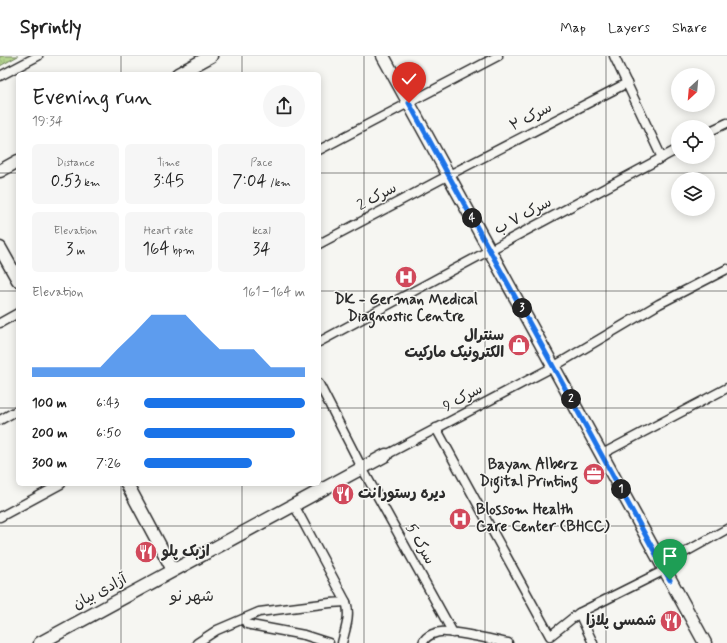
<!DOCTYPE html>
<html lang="en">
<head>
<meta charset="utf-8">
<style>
  :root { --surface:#fff; --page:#f6f6f6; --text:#222; --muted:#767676; --line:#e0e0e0; --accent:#1a73e8 }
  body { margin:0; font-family:Mynerve,"Playpen Sans Arabic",sans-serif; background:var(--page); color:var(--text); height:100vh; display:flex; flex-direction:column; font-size:15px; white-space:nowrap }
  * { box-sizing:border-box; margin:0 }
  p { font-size:13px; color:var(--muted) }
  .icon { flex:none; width:22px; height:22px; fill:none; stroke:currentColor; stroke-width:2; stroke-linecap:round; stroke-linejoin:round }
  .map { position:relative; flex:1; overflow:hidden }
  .sheet { position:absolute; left:16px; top:16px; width:305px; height:414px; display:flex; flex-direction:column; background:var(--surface); border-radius:6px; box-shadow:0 2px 10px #0003 }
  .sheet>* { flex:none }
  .needle { width:26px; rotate:206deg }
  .buttons { position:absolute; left:671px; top:12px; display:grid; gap:8px }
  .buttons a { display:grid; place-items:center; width:44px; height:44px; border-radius:50%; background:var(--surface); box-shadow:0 2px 10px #0003; font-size:20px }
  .pin { position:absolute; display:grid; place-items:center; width:34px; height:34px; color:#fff; margin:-41px -17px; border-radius:50% 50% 50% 0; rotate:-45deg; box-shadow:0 0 4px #0007 }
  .pin .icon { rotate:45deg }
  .km { position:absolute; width:20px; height:20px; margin:-10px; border-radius:50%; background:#222; color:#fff; font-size:11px; line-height:20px; text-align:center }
  .round { display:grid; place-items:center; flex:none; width:42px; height:42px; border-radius:21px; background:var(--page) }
  .head { display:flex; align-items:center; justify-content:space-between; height:68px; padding:0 16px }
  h1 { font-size:22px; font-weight:600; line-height:30px }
  .figures { display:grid; grid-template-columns:repeat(3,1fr); gap:6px; height:68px; padding:4px 16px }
  .figures div { display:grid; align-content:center; border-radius:6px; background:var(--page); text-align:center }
  .figures b { font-size:17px; font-weight:600 }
  .figures small { font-size:11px; font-weight:400 }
  .figures p { font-size:11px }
  .chart { height:112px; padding:8px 16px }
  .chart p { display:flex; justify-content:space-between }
  .chart svg { width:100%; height:72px; margin-top:4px; fill:var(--accent); opacity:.7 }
  ul { padding:0 16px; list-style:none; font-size:13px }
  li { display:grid; grid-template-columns:64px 48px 1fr; align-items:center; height:30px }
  li i { height:10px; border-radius:5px; background:var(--accent) }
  header { display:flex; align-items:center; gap:24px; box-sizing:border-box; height:56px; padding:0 20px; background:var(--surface); border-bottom:1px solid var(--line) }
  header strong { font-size:19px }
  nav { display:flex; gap:22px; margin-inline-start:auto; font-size:14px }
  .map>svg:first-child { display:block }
  .park { fill:url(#park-tufts); stroke:#70805d }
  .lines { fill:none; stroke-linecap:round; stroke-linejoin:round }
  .minor-casing { stroke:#2b2b2b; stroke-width:11 }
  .secondary-casing { stroke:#2b2b2b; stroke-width:15 }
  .minor { stroke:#f6f6f2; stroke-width:8 }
  .secondary { stroke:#f6f6f2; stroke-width:12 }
  .route-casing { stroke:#fff; stroke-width:8 }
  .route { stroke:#1a73e8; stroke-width:5 }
  .grid { fill:none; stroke:#2b2b2b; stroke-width:1; stroke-opacity:0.55 }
  .labels { text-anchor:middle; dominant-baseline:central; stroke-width:3; stroke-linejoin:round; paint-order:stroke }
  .street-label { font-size:15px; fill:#2b2b2b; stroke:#f6f6f2 }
  .poi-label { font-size:15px; font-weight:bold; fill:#2b2b2b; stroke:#f6f6f2; text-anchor:end }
  .neighbourhood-label { font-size:16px; fill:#2b2b2b; stroke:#f6f6f2 }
</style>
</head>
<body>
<header>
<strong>Sprintly</strong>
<nav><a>Map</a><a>Layers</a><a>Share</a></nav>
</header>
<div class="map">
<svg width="727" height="587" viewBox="0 0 727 587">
  <defs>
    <pattern id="park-tufts" width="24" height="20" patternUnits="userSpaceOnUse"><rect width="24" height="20" fill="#b5d58f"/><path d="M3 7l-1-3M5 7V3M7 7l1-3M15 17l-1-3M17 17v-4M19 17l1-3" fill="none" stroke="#9cb77c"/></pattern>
  </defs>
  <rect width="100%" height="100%" fill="#f6f6f2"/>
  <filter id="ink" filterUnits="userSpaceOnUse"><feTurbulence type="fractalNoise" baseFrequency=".025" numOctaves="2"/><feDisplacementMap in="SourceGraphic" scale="8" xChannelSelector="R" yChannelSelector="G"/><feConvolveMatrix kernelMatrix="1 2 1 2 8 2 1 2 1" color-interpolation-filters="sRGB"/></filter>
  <g filter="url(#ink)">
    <path class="park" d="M0 0H18L0 10Z"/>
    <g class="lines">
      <g class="minor-casing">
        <g id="minor">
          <path d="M614 0 662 102"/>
          <path d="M0 20 38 0"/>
          <path d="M708 76 727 67"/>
          <path d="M319 94 498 0"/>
          <path d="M319 188 449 119 627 27"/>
          <path d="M0 267 18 257"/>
          <path d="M319 286 678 93"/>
          <path d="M319 328 362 412 453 577"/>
          <path d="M0 364 18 354"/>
          <path d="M436 372 550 580 579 557 665 514"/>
          <path d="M602 398 727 332"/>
          <path d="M386 399 553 311 659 248 727 213"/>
          <path d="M0 461 61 428"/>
          <path d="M662 509 727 473"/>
          <path d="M579 557 593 587"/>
          <path d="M244 563 247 568 251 569 304 579 329 587"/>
          <path d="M197 587 217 574 259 556 330 547 346 546 294 449"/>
          <path d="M342 587C345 574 351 559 346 546"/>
          <path d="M423 587C425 579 438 575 446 576 465 577 489 583 508 587"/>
        </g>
      </g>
      <g class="secondary-casing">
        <g id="secondary">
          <path d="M383 0 705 587"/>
          <path d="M178 18 211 0"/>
          <path d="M0 115 18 105"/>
          <path d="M0 192 18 224"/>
          <path d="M127 428 173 514"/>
          <path d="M40 587 386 399"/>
        </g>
      </g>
      <use href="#minor" class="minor"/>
      <use href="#secondary" class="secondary"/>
    </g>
  </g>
  <g class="lines" filter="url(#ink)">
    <g class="route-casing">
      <path id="route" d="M409 47 670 524"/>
    </g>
    <use href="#route" class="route"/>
  </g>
  <path class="grid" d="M121 0V18M242 0V18M364 0V587M485 0V587M606 0V587M0 117H18M319 117H727M0 235H18M319 235H727M0 352H18M319 352H727M121 428V587M242 428V587M0 470H727"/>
  <defs>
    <g id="hospital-disc" transform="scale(1.15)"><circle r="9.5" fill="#d1495b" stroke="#f6f6f2"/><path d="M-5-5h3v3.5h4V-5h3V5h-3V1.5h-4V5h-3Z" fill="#fff"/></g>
    <g id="shop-disc" transform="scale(1.15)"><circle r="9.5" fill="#d1495b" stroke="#f6f6f2"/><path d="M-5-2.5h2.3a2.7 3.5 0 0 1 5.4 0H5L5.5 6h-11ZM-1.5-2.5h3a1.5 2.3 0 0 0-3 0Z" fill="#fff"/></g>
    <g id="office-disc" transform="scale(1.15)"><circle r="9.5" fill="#d1495b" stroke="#f6f6f2"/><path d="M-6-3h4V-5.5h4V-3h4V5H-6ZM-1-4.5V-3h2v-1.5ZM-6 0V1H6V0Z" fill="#fff"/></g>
    <g id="restaurant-disc" transform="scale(1.15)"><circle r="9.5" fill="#d1495b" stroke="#f6f6f2"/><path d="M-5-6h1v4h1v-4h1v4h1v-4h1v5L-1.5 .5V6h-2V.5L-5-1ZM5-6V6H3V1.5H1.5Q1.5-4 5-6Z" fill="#fff"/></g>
  </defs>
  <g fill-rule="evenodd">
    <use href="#hospital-disc" x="406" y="221"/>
    <use href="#shop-disc" x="519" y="289"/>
    <use href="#office-disc" x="594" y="418"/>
    <use href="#restaurant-disc" x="343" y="438"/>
    <use href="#hospital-disc" x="460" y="463"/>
    <use href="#restaurant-disc" x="146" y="496"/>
    <use href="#restaurant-disc" x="671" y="565"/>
  </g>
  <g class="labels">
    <g class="street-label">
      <text transform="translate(531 61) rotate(-27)">سرک ۲</text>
      <text transform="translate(377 141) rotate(-28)">سرک 2</text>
      <text transform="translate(523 160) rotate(-28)">سرک ۷ ب</text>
      <text transform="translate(463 342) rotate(-28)">سرک 9</text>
      <text transform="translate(420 488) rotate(61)">سرک 5</text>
      <text transform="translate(100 536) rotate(-28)">آزادی بیان</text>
    </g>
    <g class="poi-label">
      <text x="406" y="244" text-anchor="middle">DK - German Medical<tspan x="406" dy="17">Diagnostic Centre</tspan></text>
      <text x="504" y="280">سنترال<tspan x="504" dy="17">الکترونیک مارکیت</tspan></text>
      <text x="578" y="409">Bayan Alberz<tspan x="578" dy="17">Digital Printing</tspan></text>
      <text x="358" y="438" text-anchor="start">دیره رستورانت</text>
      <text x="476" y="454" text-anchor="start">Blossom Health<tspan x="476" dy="17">Care Center (BHCC)</tspan></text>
      <text x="162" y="496" text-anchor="start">ازبک پلو</text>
      <text x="656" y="565">شمسی پلازا</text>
    </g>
    <g class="neighbourhood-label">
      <text x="192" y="540">شهر نو</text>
    </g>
  </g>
</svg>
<div class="buttons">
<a><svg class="needle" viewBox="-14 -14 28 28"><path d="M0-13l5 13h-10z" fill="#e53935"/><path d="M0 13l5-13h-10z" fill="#767676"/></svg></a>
<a><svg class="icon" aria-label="locate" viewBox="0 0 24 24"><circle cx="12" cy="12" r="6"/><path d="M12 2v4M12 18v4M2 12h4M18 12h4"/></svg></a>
<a><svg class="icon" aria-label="layers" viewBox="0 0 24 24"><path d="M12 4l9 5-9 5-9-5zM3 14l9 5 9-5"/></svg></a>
</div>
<div class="pin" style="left:670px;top:524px;background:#1e9e55"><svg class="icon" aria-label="arrive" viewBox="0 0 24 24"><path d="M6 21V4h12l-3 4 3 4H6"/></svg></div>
<div class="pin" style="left:409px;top:47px;background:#d93025"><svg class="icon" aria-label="check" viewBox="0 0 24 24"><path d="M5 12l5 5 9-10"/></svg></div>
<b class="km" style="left:621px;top:433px">1</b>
<b class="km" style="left:571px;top:343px">2</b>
<b class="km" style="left:522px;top:252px">3</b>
<b class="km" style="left:472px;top:162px">4</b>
<section class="sheet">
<div class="head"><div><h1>Evening run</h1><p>19:34</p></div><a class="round"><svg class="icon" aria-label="share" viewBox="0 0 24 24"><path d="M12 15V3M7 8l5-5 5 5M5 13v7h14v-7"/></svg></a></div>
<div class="figures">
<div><p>Distance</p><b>0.53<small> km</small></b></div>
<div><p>Time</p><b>3:45</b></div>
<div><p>Pace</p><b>7:04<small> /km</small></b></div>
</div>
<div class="figures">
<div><p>Elevation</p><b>3<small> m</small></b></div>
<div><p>Heart rate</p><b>164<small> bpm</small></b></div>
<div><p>kcal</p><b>34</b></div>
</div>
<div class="chart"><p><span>Elevation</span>161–164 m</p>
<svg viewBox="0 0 160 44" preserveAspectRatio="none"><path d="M0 44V38L10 38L20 38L30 38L40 38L50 27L60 17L70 6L80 6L90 6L100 17L110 27L120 27L130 27L140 38L150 38L160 38V44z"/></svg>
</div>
<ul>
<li><b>100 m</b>6:43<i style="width:100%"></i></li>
<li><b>200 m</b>6:50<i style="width:94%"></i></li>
<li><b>300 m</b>7:26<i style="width:67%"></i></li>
</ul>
</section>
</div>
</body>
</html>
